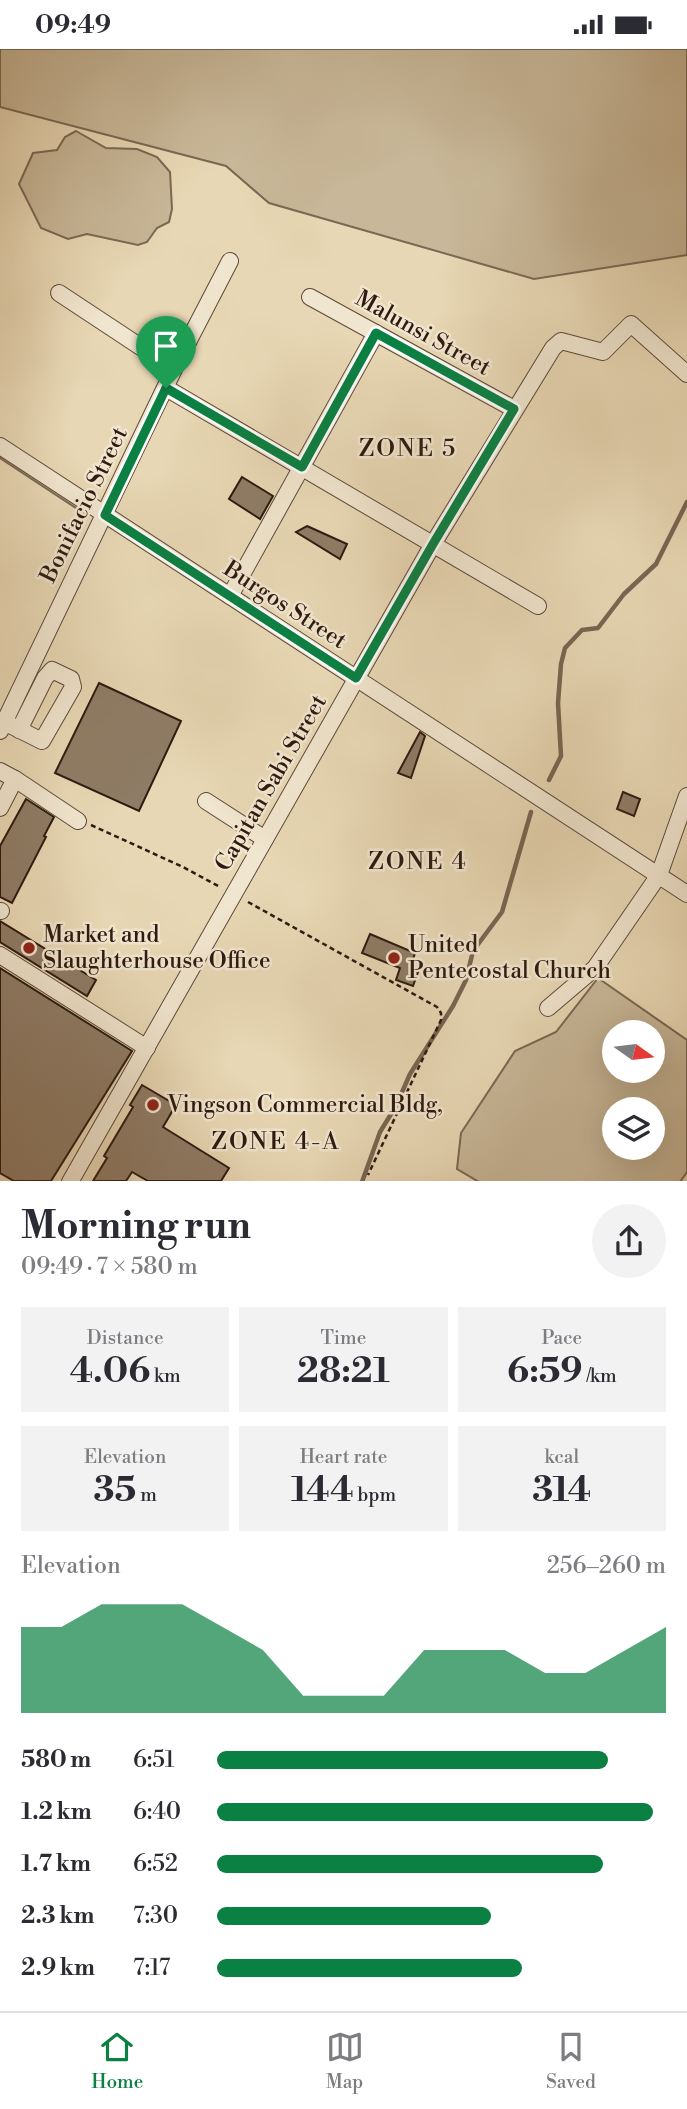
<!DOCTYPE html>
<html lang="en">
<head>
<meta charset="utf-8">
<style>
  :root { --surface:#fff; --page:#f2f2f3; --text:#2b2b33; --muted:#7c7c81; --line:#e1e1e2; --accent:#0b8043 }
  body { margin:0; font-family:"Libre Bodoni",serif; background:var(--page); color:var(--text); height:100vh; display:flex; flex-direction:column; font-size:26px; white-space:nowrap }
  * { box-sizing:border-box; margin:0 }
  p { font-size:23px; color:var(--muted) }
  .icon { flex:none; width:38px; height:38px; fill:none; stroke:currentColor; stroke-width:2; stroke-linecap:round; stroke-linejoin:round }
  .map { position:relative; height:1132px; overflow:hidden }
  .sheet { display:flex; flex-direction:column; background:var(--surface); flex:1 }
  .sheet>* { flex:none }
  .needle { width:46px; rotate:104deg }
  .tools { position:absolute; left:602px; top:971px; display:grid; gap:14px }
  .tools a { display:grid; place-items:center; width:63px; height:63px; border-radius:50%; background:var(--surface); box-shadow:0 7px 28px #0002; font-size:35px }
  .pin { position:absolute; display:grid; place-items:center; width:60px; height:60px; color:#fff; margin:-72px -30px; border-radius:50% 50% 50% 0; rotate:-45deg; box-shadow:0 0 7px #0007 }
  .pin .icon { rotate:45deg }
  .round { display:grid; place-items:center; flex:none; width:74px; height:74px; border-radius:37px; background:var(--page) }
  .overview { display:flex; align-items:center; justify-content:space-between; height:119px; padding:0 21px }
  h1 { font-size:38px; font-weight:700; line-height:52px }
  .stats { display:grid; grid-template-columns:repeat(3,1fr); gap:10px; height:119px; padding:7px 21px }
  .stats div { display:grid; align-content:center; border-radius:0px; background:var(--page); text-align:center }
  .stats b { font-size:35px; font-weight:700 }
  .stats small { font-size:19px; font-weight:400 }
  .stats p { font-size:19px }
  .chart { height:196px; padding:14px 21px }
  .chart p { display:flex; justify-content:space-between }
  .chart svg { width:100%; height:126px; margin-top:7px; fill:var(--accent); opacity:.7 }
  ul { padding:0 21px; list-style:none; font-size:23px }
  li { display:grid; grid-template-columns:112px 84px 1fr; align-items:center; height:52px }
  li i { height:18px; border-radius:9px; background:var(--accent) }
  .status { display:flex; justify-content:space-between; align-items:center; height:49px; padding:0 35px; background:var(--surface); direction:ltr }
  .status svg { height:19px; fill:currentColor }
  .tab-bar { display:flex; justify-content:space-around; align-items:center; height:98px; border-top:2px solid var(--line); background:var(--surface); font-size:19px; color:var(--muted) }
  .tab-bar a { display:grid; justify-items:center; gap:4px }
  .tab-bar .selected { color:var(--accent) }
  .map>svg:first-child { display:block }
  .green { fill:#c8b798; stroke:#7b6854; stroke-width:2; fill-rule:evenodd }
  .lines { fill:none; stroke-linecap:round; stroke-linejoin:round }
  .stream { stroke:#786552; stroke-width:4.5 }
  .building { fill:#8f7c66; stroke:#2e1a11; stroke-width:2 }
  .minor-casing { stroke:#5c493a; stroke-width:18 }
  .path { stroke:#2e1a11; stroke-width:2.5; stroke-dasharray:5 3.5; stroke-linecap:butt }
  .minor { stroke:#f0e5ce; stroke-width:16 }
  .route-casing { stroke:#fff; stroke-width:14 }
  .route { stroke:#0b8043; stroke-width:9 }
  .poi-dot { fill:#8f2418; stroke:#f0e5ce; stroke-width:2.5 }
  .labels { text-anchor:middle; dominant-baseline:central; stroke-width:5; stroke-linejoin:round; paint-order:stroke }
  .street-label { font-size:23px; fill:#2e1a11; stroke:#f0e5ce }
  .poi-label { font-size:23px; fill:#2e1a11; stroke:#f0e5ce; text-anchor:start }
  .neighbourhood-label { font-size:24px; letter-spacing:2px; fill:#2e1a11; stroke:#f0e5ce }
</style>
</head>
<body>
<div class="status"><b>09:49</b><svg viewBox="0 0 49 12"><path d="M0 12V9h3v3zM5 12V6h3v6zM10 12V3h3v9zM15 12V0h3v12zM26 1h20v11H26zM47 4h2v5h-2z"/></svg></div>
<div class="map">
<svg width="687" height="1133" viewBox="0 0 687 1133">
  <rect width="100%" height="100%" fill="#e8d7b4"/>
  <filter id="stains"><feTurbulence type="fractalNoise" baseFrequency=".00286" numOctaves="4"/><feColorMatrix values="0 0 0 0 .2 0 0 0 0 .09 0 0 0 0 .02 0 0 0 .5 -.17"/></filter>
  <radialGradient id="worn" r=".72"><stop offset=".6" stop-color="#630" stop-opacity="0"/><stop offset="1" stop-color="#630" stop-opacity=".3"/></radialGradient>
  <g class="green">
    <path d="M0 0H687V206L534 230 269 154 226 117 0 58Z"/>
    <path d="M76 82 106 99 137 100 157 108 170 123 172 160 169 173 157 179 147 193 138 196 87 185 68 190 41 179 19 135 33 104 57 101 65 88Z"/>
    <path d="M0 404 90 463 88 467 0 409Z"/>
    <path d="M598 929 687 991V1123L680 1133H479L457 1120 461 1084 515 1002 556 983ZM614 984H653V1022H614ZM653 1060V1099H614V1060Z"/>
  </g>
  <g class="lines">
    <g class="stream">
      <path d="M549 731 561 707 558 654 561 615 565 599 582 581 598 579 624 545 656 515 687 453"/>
      <path d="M362 1133 380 1083 396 1057 410 1025 453 957 466 931 473 902 502 863 531 763"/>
    </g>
  </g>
  <g class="building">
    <path d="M242 428 273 447 260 470 229 450Z"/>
    <path d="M307 477 347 495 340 510 296 483Z"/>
    <path d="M99 634 181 672 139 762 55 724Z"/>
    <path d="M420 683 425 687 411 729 398 724Z"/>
    <path d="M623 743 640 750 634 767 617 760Z"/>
    <path d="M26 750 54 768 44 787 46 788 12 854 0 848V797Z"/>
    <path d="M0 872 96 931 87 947 0 893Z"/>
    <path d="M370 885 415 904 410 920 418 923 413 937 396 931 400 919 362 904Z"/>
    <path d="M0 919 132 1002 51 1132H14L0 1124Z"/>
    <path d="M142 1036 176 1056 163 1078 229 1119 221 1132H148L132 1123 126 1132H93L107 1109 104 1107 133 1058 130 1056Z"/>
  </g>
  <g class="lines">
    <g class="minor-casing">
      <g id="minor">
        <path d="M59 244 174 320"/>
        <path d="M310 248 514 360"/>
        <path d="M166 339 538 557"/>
        <path d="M0 397 687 845"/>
        <path d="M230 547 376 284"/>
        <path d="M4 673 42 692 73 638 71 630 52 621 45 629 19 681"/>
        <path d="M0 682 174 320 230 212"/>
        <path d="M0 722 15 730 78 772"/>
        <path d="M206 752 265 790"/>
        <path d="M0 759 15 730"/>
        <path d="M0 862H1"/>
        <path d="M0 906 147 999"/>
        <path d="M548 959 595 919 659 826 687 747"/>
        <path d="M70 1133 433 495 553 299 561 292 603 303 631 275 687 325"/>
      </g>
    </g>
    <g class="path">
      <path d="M91 776 183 818 220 838"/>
      <path d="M248 853 437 958 441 964V971L368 1126"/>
    </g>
    <use href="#minor" class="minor"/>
  </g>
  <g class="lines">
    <g class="route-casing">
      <path id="route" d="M376 284 514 360 433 495 356 629 105 466 166 339 302 418Z"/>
    </g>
    <use href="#route" class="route"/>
  </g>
  <g class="poi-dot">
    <circle cx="29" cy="899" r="7"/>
    <circle cx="394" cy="909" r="7"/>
    <circle cx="153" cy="1056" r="7"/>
  </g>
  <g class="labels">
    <g class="street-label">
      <text transform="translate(423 284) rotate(29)">Malunsi Street</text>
      <text transform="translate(84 456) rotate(-64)">Bonifacio Street</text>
      <text transform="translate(285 556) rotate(33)">Burgos Street</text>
      <text transform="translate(271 734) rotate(-60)">Capitan Sabi Street</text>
    </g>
    <g class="poi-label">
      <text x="43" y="886">Market and<tspan x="43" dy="26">Slaughterhouse Office</tspan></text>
      <text x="408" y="896">United<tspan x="408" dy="26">Pentecostal Church</tspan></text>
      <text x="167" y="1056">Vingson Commercial Bldg,</text>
    </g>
    <g class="neighbourhood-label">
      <text x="408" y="400">ZONE 5</text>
      <text x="418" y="813">ZONE 4</text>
      <text x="276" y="1093">ZONE 4-A</text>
    </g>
  </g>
  <rect width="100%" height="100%" filter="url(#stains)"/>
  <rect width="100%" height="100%" fill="url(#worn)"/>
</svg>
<div class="tools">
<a><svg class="needle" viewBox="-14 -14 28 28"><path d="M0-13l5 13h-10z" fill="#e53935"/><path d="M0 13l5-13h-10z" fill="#7c7c81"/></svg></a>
<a><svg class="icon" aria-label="layers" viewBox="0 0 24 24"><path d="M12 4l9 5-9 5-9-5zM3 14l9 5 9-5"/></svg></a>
</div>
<div class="pin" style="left:166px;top:339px;background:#1e9e55"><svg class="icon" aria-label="arrive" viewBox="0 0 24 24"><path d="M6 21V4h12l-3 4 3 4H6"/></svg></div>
</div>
<section class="sheet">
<div class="overview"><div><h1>Morning run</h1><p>09:49 · 7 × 580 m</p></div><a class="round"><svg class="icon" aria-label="share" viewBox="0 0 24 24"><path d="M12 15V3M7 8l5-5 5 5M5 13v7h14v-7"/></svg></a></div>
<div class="stats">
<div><p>Distance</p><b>4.06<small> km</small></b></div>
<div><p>Time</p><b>28:21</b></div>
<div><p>Pace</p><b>6:59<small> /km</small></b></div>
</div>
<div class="stats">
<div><p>Elevation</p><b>35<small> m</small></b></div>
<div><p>Heart rate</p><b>144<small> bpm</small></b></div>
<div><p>kcal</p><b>314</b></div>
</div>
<div class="chart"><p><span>Elevation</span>256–260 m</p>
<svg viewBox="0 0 160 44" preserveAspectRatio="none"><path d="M0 44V14L10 14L20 6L30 6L40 6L50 14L60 22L70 38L80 38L90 38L100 22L110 22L120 22L130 30L140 30L150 22L160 14V44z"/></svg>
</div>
<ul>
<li><b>580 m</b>6:51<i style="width:87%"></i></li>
<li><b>1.2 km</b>6:40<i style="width:97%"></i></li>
<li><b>1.7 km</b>6:52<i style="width:86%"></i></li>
<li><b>2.3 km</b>7:30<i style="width:61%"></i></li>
<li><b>2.9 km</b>7:17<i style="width:68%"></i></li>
</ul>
</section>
<nav class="tab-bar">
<a class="selected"><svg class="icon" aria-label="home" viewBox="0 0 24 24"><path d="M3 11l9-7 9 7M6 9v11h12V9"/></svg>Home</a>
<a><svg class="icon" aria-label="map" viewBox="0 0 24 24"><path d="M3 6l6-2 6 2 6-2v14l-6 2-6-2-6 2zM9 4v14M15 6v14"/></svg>Map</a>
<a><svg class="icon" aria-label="saved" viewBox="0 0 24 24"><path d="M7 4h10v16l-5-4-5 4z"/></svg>Saved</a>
</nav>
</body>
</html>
